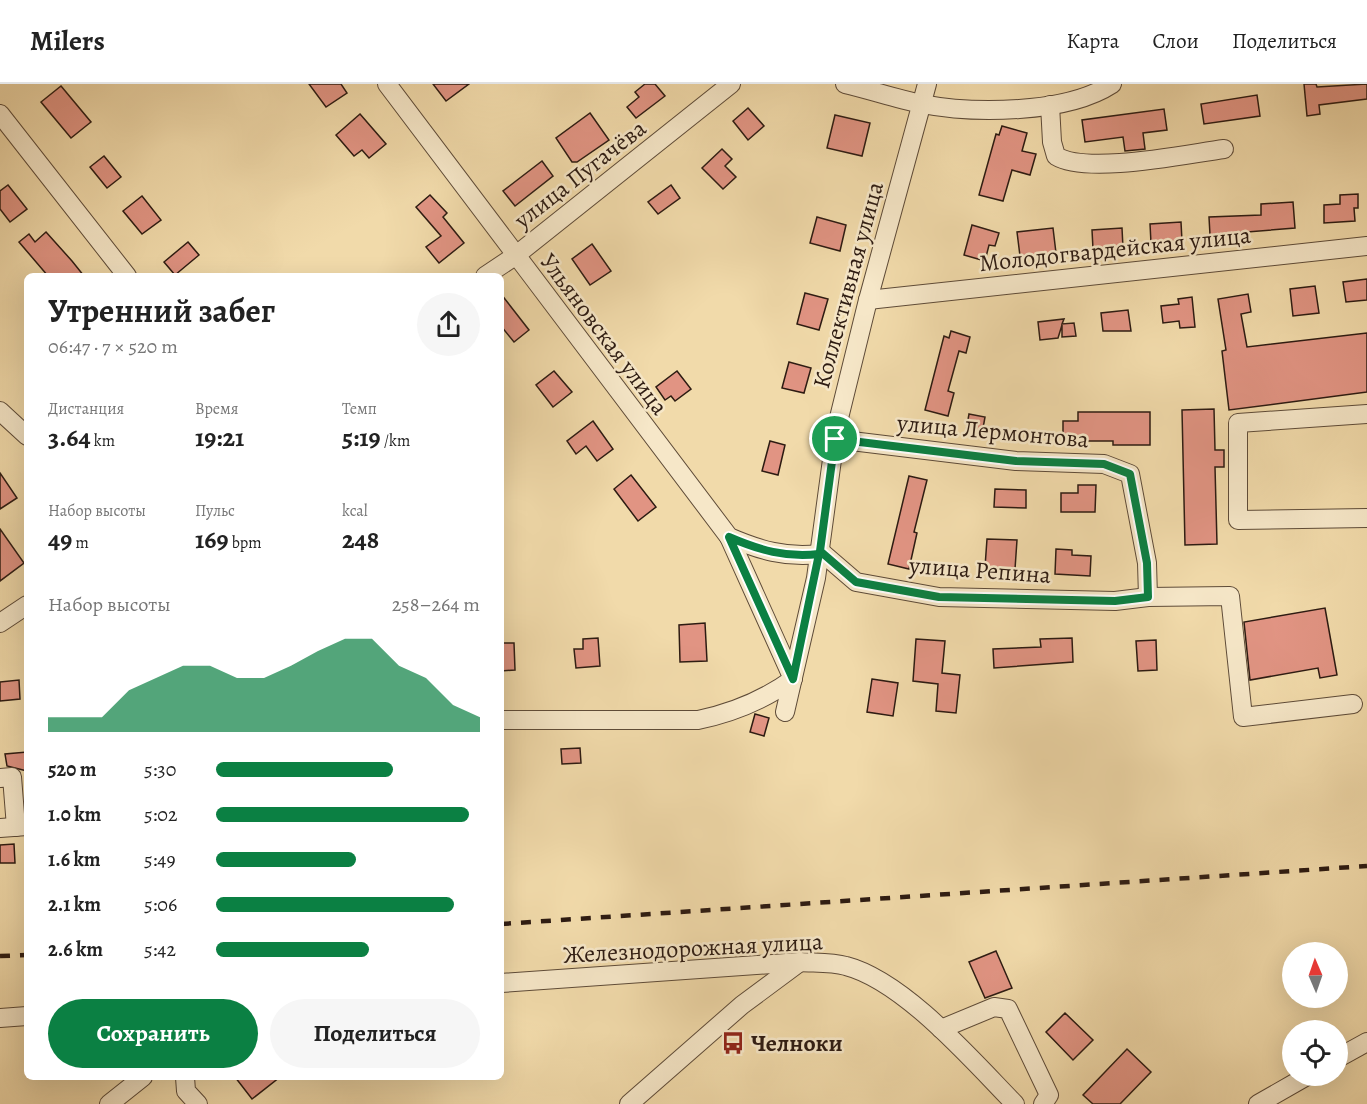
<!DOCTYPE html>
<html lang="ru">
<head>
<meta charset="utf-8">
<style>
  :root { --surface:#fff; --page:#f6f6f6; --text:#222; --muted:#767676; --line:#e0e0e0; --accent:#0b8043 }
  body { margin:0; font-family:Alegreya,serif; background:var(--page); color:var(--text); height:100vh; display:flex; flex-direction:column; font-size:22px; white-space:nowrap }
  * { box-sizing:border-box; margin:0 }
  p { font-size:20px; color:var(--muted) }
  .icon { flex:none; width:33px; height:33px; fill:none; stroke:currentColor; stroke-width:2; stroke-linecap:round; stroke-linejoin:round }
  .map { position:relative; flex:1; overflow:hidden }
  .panel { position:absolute; left:24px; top:189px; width:480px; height:807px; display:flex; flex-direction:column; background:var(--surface); border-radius:9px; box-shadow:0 6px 24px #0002 }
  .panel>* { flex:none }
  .needle { width:39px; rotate:358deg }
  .buttons { position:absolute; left:1282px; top:858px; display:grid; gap:12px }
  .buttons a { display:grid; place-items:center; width:66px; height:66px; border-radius:50%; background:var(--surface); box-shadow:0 6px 24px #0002; font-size:30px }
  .pin { position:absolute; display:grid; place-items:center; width:51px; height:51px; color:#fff; margin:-26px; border:3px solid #fff; border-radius:50%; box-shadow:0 2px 6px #0007 }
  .round { display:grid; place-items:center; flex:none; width:63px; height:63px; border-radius:32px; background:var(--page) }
  .head { display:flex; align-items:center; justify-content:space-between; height:102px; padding:0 24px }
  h1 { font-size:33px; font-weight:600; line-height:45px }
  .stats { display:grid; grid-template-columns:repeat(3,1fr); gap:9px; height:102px; padding:6px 24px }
  .stats div { display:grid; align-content:center }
  .stats b { font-size:26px; font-weight:600 }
  .stats small { font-size:16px; font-weight:400 }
  .stats p { font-size:16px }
  .chart { height:168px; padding:12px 24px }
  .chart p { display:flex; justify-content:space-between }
  .chart svg { width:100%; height:108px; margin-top:6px; fill:var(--accent); opacity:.7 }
  .cta { display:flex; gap:12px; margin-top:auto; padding:12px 24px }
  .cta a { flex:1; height:69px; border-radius:36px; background:var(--accent); color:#fff; font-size:24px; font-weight:600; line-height:69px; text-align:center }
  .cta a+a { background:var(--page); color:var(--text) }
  ul { padding:0 24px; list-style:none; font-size:20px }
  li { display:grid; grid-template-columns:96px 72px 1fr; align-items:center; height:45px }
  li i { height:15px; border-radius:8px; background:var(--accent) }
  header { display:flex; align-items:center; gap:36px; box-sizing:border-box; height:84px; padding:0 30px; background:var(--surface); border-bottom:2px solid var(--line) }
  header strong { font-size:28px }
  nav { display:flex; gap:33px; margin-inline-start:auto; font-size:21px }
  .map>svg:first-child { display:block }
  .building { fill:#e19483; stroke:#2d1b12; stroke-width:1.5 }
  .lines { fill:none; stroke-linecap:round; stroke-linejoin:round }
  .minor-casing { stroke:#5e4b38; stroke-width:20 }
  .minor { stroke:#f6e7c8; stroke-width:18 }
  .rail { stroke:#2d1b12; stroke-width:4.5; stroke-dasharray:10 10; stroke-linecap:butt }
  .route-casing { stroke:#fff; stroke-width:12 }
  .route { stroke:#0b8043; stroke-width:8 }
  .labels { text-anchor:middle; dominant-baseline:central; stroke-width:5; stroke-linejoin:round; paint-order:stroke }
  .street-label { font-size:24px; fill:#2d1b12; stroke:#f6e7c8 }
  .poi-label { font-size:24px; font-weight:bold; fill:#2d1b12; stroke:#f6e7c8; text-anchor:start }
</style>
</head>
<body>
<header>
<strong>Milers</strong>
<nav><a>Карта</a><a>Слои</a><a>Поделиться</a></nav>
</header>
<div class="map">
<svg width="1367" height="1020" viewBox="0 0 1367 1020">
  <rect width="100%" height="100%" fill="#f1daaa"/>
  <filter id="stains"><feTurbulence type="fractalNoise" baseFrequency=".00333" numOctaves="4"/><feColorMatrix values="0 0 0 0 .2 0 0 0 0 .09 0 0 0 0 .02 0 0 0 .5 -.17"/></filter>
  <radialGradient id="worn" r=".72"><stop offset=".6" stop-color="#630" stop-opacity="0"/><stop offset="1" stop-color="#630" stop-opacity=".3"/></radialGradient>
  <g class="building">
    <path d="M309 0H341L347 9 326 23Z"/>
    <path d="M433 0H469L446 17Z"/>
    <path d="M645 0H655L665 12 636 34 627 23 639 13 635 8Z"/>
    <path d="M1304 0H1316L1317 3 1367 0V15L1319 21 1320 30 1307 32Z"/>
    <path d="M61 2 91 38 71 54 41 18Z"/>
    <path d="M1257 11 1260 32 1204 40 1201 20Z"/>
    <path d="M748 24 764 42 748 56 733 37Z"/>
    <path d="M1164 25 1167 46 1143 49 1145 65 1125 67 1123 53 1085 58 1082 36Z"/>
    <path d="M590 29 609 56 577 78H572L556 54Z"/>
    <path d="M360 30 386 60 369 74 362 66 354 72 336 51Z"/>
    <path d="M835 31 870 39 862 72 827 64Z"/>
    <path d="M1002 42 1027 49 1022 67 1036 70 1030 91 1012 86 1003 117 979 111 996 50 999 51Z"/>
    <path d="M722 65 732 75 725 82 736 93 723 105 702 84Z"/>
    <path d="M104 72 121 93 107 104 90 83Z"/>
    <path d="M542 77 553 92 515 122 503 107Z"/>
    <path d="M8 101 27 125 10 138 0 125V107Z"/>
    <path d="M671 101 680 114 658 130 648 118Z"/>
    <path d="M1358 110V124H1354L1355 137 1324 139V121L1340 120V111Z"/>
    <path d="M430 111 447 129 443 133 464 159 439 179 426 163 441 152 416 123Z"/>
    <path d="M142 112 161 136 142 150 123 127Z"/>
    <path d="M1293 118 1295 144 1210 151 1209 133 1261 131V120Z"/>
    <path d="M817 133 846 141 840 167 810 159Z"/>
    <path d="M1181 138 1182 157 1151 159 1150 140Z"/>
    <path d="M972 141 999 149 995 162 989 161 985 177 964 171Z"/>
    <path d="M1053 144 1056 169 1020 172 1017 148Z"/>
    <path d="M1122 144 1123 164 1093 165 1092 146Z"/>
    <path d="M46 148 72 177 84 192H48L19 158 29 150 35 158Z"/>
    <path d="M188 158 199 171 175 191 164 178Z"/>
    <path d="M592 160 611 187 590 201 572 175Z"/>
    <path d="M1367 195V216L1346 218 1343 198Z"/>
    <path d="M1315 202 1319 229 1293 232 1290 205Z"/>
    <path d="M805 209 828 215 819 246 797 240Z"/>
    <path d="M501 210 529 246 514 258 501 242Z"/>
    <path d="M1248 210 1251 228 1241 230 1247 263 1367 249V308L1229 326 1222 267 1226 266 1218 215Z"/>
    <path d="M1192 213 1195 243 1180 244 1179 237 1163 239 1161 222 1179 220 1178 215Z"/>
    <path d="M1128 226 1131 247H1103L1101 229Z"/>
    <path d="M1064 235 1062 240 1074 239 1076 252 1062 253V241L1058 254 1040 256 1038 238Z"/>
    <path d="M951 247 970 253 966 269 959 267 948 307 954 309 948 332 925 326 944 252 949 254Z"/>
    <path d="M789 278 811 284 804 309 782 304Z"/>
    <path d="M554 287 572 308 553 323 536 301Z"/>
    <path d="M677 287 691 305 675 317 671 312 665 316 656 303Z"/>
    <path d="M1214 325 1215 366H1224V383H1215L1217 460 1185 461 1182 326Z"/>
    <path d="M1078 328H1150V361H1113V357H1063V337H1078Z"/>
    <path d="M969 330 985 333 982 350 966 347Z"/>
    <path d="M593 337 613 365 597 377 586 362 576 370 567 357Z"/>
    <path d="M770 357 785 361 778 391 762 387Z"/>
    <path d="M0 389 17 414 0 425Z"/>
    <path d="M631 391 656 423 638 437 614 405Z"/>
    <path d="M909 392 927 396 914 448 917 449 909 485 888 480Z"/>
    <path d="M1078 401H1096L1095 428H1061V409H1078Z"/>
    <path d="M995 405 1026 406V424L994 423Z"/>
    <path d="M0 445 24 479 0 497Z"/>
    <path d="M987 455 1017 456 1015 485 985 483Z"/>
    <path d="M1056 465 1072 466V471L1091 472 1090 492 1055 490Z"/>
    <path d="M1325 524 1337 591 1320 594 1318 584 1250 596 1244 538Z"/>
    <path d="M705 539 707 577 680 578 679 541Z"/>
    <path d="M598 554 600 582 576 584 574 565H583V555Z"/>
    <path d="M1072 554 1073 578 994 584 993 565 1041 563 1040 555Z"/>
    <path d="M916 555 945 557 942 589 960 591 956 629 936 627 938 600 913 597Z"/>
    <path d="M1156 556 1157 586 1138 587 1136 557Z"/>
    <path d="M501 559H514L515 586 501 587Z"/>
    <path d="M872 595 898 599 893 632 867 628Z"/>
    <path d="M19 596 20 615 0 617V598Z"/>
    <path d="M755 630 769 634 764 652 750 648Z"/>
    <path d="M580 664 581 679 562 680 561 665Z"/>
    <path d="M27 668V687L7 682 5 670Z"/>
    <path d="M14 760 15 779H0V761Z"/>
    <path d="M996 867 1012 904 985 914 969 878Z"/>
    <path d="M1065 929 1093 956 1073 976 1046 948Z"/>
    <path d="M1127 965 1151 988 1120 1020H1093L1083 1011Z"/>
    <path d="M235 993H280L252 1015Z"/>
  </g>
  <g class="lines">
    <g class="minor-casing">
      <g id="minor">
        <path d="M387 0 729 453C759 466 786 474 819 470"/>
        <path d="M845 0C871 6 896 15 922 20 974 30 1066 30 1112 0"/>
        <path d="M1050 21 1052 58 1056 72C1087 91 1186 70 1224 65"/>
        <path d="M0 30 127 192"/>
        <path d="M485 192 515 172 731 0"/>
        <path d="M868 216 1367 162"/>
        <path d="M0 327 27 352"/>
        <path d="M1367 330 1238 339V436L1367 434"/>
        <path d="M835 355 1016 377 1104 380 1130 390 1147 479 1148 513"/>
        <path d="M820 467 856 498 939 513 1115 517 1148 513 1230 512 1243 633 1353 620"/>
        <path d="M0 539 27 521"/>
        <path d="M785 628 816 494 836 346 868 216 927 0"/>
        <path d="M501 636H698C732 629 764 616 793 595L729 453"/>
        <path d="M0 694 12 693 16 743"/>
        <path d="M0 744 27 742"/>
        <path d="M501 899 800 878C815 879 832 878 846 882 904 897 973 977 1015 1020"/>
        <path d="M0 934 27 932"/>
        <path d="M941 945 994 923 1008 925 1049 1011 1043 1020"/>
        <path d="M1338 974 1367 958"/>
        <path d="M185 993 186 1007 198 1020"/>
        <path d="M109 1020 143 993"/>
        <path d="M629 1020 742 921 800 878"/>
        <path d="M1258 1020 1307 992"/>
      </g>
    </g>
    <use href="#minor" class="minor"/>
    <g class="rail">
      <path d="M501 840 1367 782"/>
      <path d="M0 872 27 871"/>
    </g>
  </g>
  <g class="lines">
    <g class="route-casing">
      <path id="route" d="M835 355 820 467 819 470C786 474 759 466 729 453L793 595 819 470 820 467 856 498 939 513 1115 517 1148 513 1147 479 1130 390 1104 380 1016 377 835 355"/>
    </g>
    <use href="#route" class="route"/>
  </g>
  <defs>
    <g id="bus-bare" transform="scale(1.8)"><path d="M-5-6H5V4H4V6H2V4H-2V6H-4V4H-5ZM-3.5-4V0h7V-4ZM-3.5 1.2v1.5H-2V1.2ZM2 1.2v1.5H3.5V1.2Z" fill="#8f2418" stroke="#f6e7c8" stroke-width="2.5" paint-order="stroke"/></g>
  </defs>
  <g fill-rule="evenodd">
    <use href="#bus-bare" x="733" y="959"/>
  </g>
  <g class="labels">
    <g class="street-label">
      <text transform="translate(580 90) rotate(-38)">улица Пугачёва</text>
      <text transform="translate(1115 165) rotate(-6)">Молодогвардейская улица</text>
      <text transform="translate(848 201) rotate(-75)">Коллективная улица</text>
      <text transform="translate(604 250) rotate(53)">Ульяновская улица</text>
      <text transform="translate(993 347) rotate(5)">улица Лермонтова</text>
      <text transform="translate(980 486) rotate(4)">улица Репина</text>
      <text transform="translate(693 864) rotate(-3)">Железнодорожная улица</text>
    </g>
    <g class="poi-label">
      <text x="751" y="959">Челноки</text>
    </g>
  </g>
  <rect width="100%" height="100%" filter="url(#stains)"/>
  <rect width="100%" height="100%" fill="url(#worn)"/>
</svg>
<div class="buttons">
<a><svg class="needle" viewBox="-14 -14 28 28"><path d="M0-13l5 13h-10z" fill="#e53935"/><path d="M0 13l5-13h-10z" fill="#767676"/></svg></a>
<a><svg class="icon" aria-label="locate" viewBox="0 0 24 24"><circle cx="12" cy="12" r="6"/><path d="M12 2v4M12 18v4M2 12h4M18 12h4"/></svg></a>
</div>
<div class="pin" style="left:835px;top:355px;background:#1e9e55"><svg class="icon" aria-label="arrive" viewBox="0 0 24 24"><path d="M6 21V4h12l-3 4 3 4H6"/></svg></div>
<section class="panel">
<div class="head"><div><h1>Утренний забег</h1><p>06:47 · 7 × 520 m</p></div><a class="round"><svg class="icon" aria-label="share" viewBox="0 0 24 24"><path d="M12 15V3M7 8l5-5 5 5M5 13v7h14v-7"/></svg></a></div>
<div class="stats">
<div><p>Дистанция</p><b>3.64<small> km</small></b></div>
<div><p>Время</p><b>19:21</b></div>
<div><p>Темп</p><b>5:19<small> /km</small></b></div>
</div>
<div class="stats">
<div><p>Набор высоты</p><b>49<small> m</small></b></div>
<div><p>Пульс</p><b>169<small> bpm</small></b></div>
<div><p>kcal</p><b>248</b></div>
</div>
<div class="chart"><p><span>Набор высоты</span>258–264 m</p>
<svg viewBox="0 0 160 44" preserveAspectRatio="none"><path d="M0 44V38L10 38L20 38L30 27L40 22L50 17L60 17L70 22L80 22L90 17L100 11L110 6L120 6L130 17L140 22L150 33L160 38V44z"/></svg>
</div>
<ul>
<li><b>520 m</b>5:30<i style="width:67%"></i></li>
<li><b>1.0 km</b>5:02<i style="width:96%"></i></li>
<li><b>1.6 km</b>5:49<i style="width:53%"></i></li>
<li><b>2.1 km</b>5:06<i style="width:90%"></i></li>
<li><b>2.6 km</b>5:42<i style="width:58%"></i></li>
</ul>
<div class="cta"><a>Сохранить</a><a>Поделиться</a></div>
</section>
</div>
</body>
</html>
